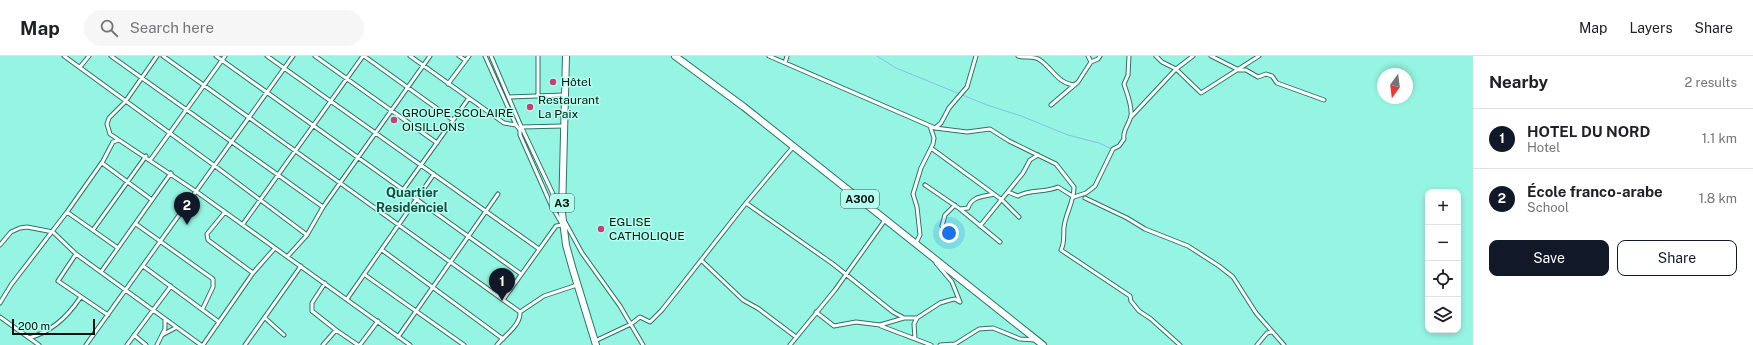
<!DOCTYPE html>
<meta charset="utf-8">
<style>
:root{--surface:#fff;--page:#f6f6f6;--text:#202124;--muted:#757577;--line:#e0e0e0;--accent:#111827}
body{margin:0;font-family:"Public Sans",sans-serif;background:var(--page);color:var(--text)}
.controls{position:absolute;right:12px;bottom:12px;display:grid;overflow:hidden;border-radius:8px;box-shadow:0 2px 6px #0003}
.controls button{width:36px;height:36px;display:grid;place-items:center;padding:0;border:0;border-bottom:1px solid var(--line);background:var(--surface);color:var(--text);font:20px sans-serif}
.compass{position:absolute;left:1377px;top:12px;width:36px;height:36px;border-radius:50%;background:var(--surface);box-shadow:0 2px 6px #0003;rotate:194deg}
.scale{position:absolute;left:12px;bottom:10px;width:83px;box-sizing:border-box;padding-left:4px;border:2px solid #01130f;border-top:0;font-size:11px;line-height:14px;white-space:nowrap;color:#01130f;-webkit-text-stroke:3px #b5ffef;paint-order:stroke}
.you{position:absolute;left:949px;top:177px;width:14px;height:14px;margin:-10px;border:3px solid #fff;border-radius:50%;background:#1a73e8;box-shadow:0 0 0 6px #1a73e833}
.badge{display:grid;place-items:center;width:26px;height:26px;border-radius:50%;background:var(--accent);color:#fff;font-size:13px;font-weight:700}
.pin{position:absolute;translate:-50% -33px;filter:drop-shadow(0 1px 2px #0008)}
.pin::after{content:'';position:absolute;top:21px;width:14px;height:12px;background:inherit;clip-path:polygon(0 0,100% 0,50% 100%)}
.list{margin:0;padding:0;list-style:none}
h2{display:flex;justify-content:space-between;align-items:center;height:52px;margin:0;padding:0 16px;font-size:17px}
h2 small{font-size:13px;font-weight:400;color:var(--muted)}
.list li{display:grid;grid-template-columns:26px 1fr auto;gap:12px;align-items:center;box-sizing:border-box;height:60px;padding:0 16px;border-top:1px solid var(--line)}
.list b{display:block;font-size:15px;white-space:nowrap}
.list p{margin:0;font-size:13px;white-space:nowrap;color:var(--muted)}
.list em{font-size:13px;font-style:normal;color:var(--muted)}
.actions{display:flex;gap:8px;padding:12px 16px}
.actions a{flex:1;padding:9px 0;border:1px solid var(--accent);border-radius:8px;text-align:center;font-size:14px;color:var(--accent)}
.actions .main{background:var(--accent);color:#fff}
.icon{flex:none;width:22px;height:22px;fill:none;stroke:currentColor;stroke-width:2;stroke-linecap:round;stroke-linejoin:round}
.map{position:relative;flex:none;width:1473px;height:289px;overflow:hidden}
header{display:flex;align-items:center;gap:24px;box-sizing:border-box;height:56px;padding:0 20px;background:var(--surface);border-bottom:1px solid var(--line)}
header strong{font-size:19px}
nav{display:flex;gap:22px;margin-inline-start:auto;font-size:14px}
.search{width:280px;height:36px;background:var(--page);display:flex;align-items:center;gap:10px;box-sizing:border-box;padding:0 14px;border-radius:22px;color:var(--muted);font-size:15px}
main{display:flex}
aside{flex:1;background:var(--surface)}
.map>svg:first-child{display:block}
.lines{fill:none;stroke-linecap:round;stroke-linejoin:round}
.stream{stroke:#85bfe7;stroke-width:1}
.street-casing{stroke:#2a7468;stroke-width:5}
.highway-casing{stroke:#2a7468;stroke-width:8}
.street{stroke:#fff;stroke-width:3}
.highway{stroke:#fff;stroke-width:6}
.poi-dot{fill:#c83e76;stroke:#b5ffef;stroke-width:1.5}
.labels{text-anchor:middle;dominant-baseline:central;stroke-width:3;stroke-linejoin:round;paint-order:stroke}
.shield{fill:#b5ffef;stroke:#375a52;stroke-width:1}
.shield-label{font-size:11px;font-weight:bold;fill:#01130f}
.poi-label{font-size:12px;fill:#01130f;stroke:#b5ffef;text-anchor:start}
.neighbourhood-label{font-size:13px;font-weight:bold;fill:#184c43;stroke:#b5ffef}
</style>
<header>
<strong>Map</strong>
<div class="search"><svg class="icon" aria-label="search" viewBox="0 0 24 24"><circle cx="10" cy="10" r="6"/><path d="M15 15l6 6"/></svg>Search here</div>
<nav><a>Map</a><a>Layers</a><a>Share</a></nav>
</header>
<main>
<div class="map">
<svg width="1473" height="289" viewBox="0 0 1473 289">
<rect width="100%" height="100%" fill="#96f5e2"/>
<g class="lines">
<path class="stream" d="M877,0L896,12L987,49L1021,60L1068,79L1099,87L1112,93"/>
<defs>
<path id="street" d="M64,0L215,110L307,179
M111,0L323,151
M157,0L125,46L109,62L107,68L110,78L197,136L410,289
M163,0L520,256
M216,0L521,218
M267,0L539,193
M315,0L437,87
M364,0L453,64
M410,0L504,67L516,69
M459,0L465,4
M485,0L516,69L520,74V79L551,149L562,168
M491,0L520,68L561,155
M769,0L935,72L967,76L990,73L1009,85L1056,108L1074,131C1074,144 1068,153 1065,166C1062,176 1066,184 1061,194L1130,240L1131,245L1139,255L1151,263L1180,289
M1018,0C1025,2 1035,0 1040,4C1053,13 1058,28 1075,29
M1156,0L1162,6L1176,13L1201,37L1259,0
M1211,0L1239,14H1246L1258,21L1266,18L1272,20L1277,27L1324,44
M1091,6L1098,3L1100,0
M785,7L787,0
M80,11L89,0
M448,28L469,0
M538,39V0
M509,41L564,39
M1051,49L1078,26L1091,6L1088,0
M1131,61L1176,13L1193,0
M521,71L563,70
M935,72L941,67L949,52L967,31L976,0
M931,92L1002,144L1019,161
M151,103L225,0
M102,107L152,144
M925,129L960,153L1000,186
M403,134L469,42
M1008,136L1018,140C1030,133 1045,137 1058,131L1074,141
M1074,141L1086,137L1095,130L1113,93L1119,90L1124,83C1122,74 1130,68 1131,59C1132,48 1127,38 1124,28L1128,19L1129,0
M1085,142L1127,162L1145,173L1188,190L1219,210L1233,221L1256,257L1284,289
M746,147L833,208L893,256L904,262
M960,153L968,152C972,140 983,141 994,138
M67,156L118,192
M225,156L207,178L208,184L253,217
M565,166L582,197L620,250L643,289
M136,168L213,223V231L203,252
M243,168L363,0
M942,170L945,159L955,149
M980,170L1023,117L1030,104L1038,99
M93,174L146,100
M916,187L920,179L917,151L913,138L921,112L933,88L934,82L930,70
M0,189L11,176L20,172L27,171L53,176L76,198L201,289
M382,194L503,283
M76,198L58,225L108,259
M288,200L307,179L323,151L430,0
M702,205L743,244L759,253L796,281
M936,207L952,226L960,246
M143,210L219,266
M101,216L171,117
M365,219L464,289
M347,243L434,118
M503,244L556,170L563,169
M0,247L11,229L67,156L103,105L113,86L119,84
M520,256L544,240L577,229
M816,256L834,270L856,266L880,269L904,262H917L940,247L950,244L955,243L960,246
M0,261L39,289
M265,262L284,279
M881,270L931,289
M336,274L358,289
M134,279L146,289
M162,279L175,272
M398,281L498,138
M29,282C51,276 68,260 80,242
M915,282L914,268L917,262
M595,285L631,268L640,261L650,266L662,254L746,147L793,91
M86,289L293,0
M127,289L171,230
M157,289L165,273V264
M203,289L253,217L275,192
M245,289L301,210
M323,289L336,274L312,255V247L325,227
M360,289L378,265
M497,289C505,279 521,269 520,256
M790,289L835,234L885,164
M940,289L955,288L979,273L993,272L1020,283L1035,284
M1257,289L1267,277L1272,276"/>
<path id="highway" d="M566,0L562,157L566,189L573,214L596,289
M675,0L744,51L1043,289"/>
</defs>
<use href="#street" class="street-casing"/>
<use href="#highway" class="highway-casing"/>
<use href="#street" class="street"/>
<use href="#highway" class="highway"/>
</g>
<g class="poi-dot">
<circle cx="553" cy="26" r="4"/>
<circle cx="530" cy="51" r="4"/>
<circle cx="394" cy="64" r="4"/>
<circle cx="601" cy="173" r="4"/>
</g>
<g class="labels">
<g class="shield">
<rect x="841" y="134" width="38" height="18" rx="3"/>
<rect x="550" y="138" width="24" height="18" rx="3"/>
</g>
<g class="shield-label">
<text x="860" y="143">A300</text>
<text x="562" y="147">A3</text>
</g>
<g class="poi-label">
<text x="561" y="26">Hôtel</text>
<text x="538" y="44">Restaurant<tspan x="538" dy="14">La Paix</tspan></text>
<text x="402" y="57">GROUPE SCOLAIRE<tspan x="402" dy="14">OISILLONS</tspan></text>
<text x="609" y="166">EGLISE<tspan x="609" dy="14">CATHOLIQUE</tspan></text>
</g>
<g class="neighbourhood-label">
<text x="412" y="136">Quartier<tspan x="412" dy="15">Residenciel</tspan></text>
</g>
</g>
</svg>
<div class="controls">
<button>+</button>
<button>−</button>
<button><svg class="icon" aria-label="locate" viewBox="0 0 24 24"><circle cx="12" cy="12" r="6"/><path d="M12 2v4M12 18v4M2 12h4M18 12h4"/></svg></button>
<button><svg class="icon" aria-label="layers" viewBox="0 0 24 24"><path d="M12 4l9 5-9 5-9-5zM3 14l9 5 9-5"/></svg></button>
</div>
<svg class="compass" viewBox="-18 -18 36 36"><path d="M0-13l5 13h-10z" fill="#e53935"/><path d="M0 13l5-13h-10z" fill="#757577"/></svg>
<div class="scale">200 m</div>
<div class="you"></div>
<div class="pin badge" style="left:502px;top:245px">1</div>
<div class="pin badge" style="left:187px;top:169px">2</div>
</div>
<aside>
<h2>Nearby<small>2 results</small></h2>
<ul class="list">
<li><span class="badge">1</span><div><b>HOTEL DU NORD</b><p>Hotel</p></div><em>1.1 km</em></li>
<li><span class="badge">2</span><div><b>École franco-arabe</b><p>School</p></div><em>1.8 km</em></li>
</ul>
<div class="actions"><a class="main">Save</a><a>Share</a></div>
</aside>
</main>
